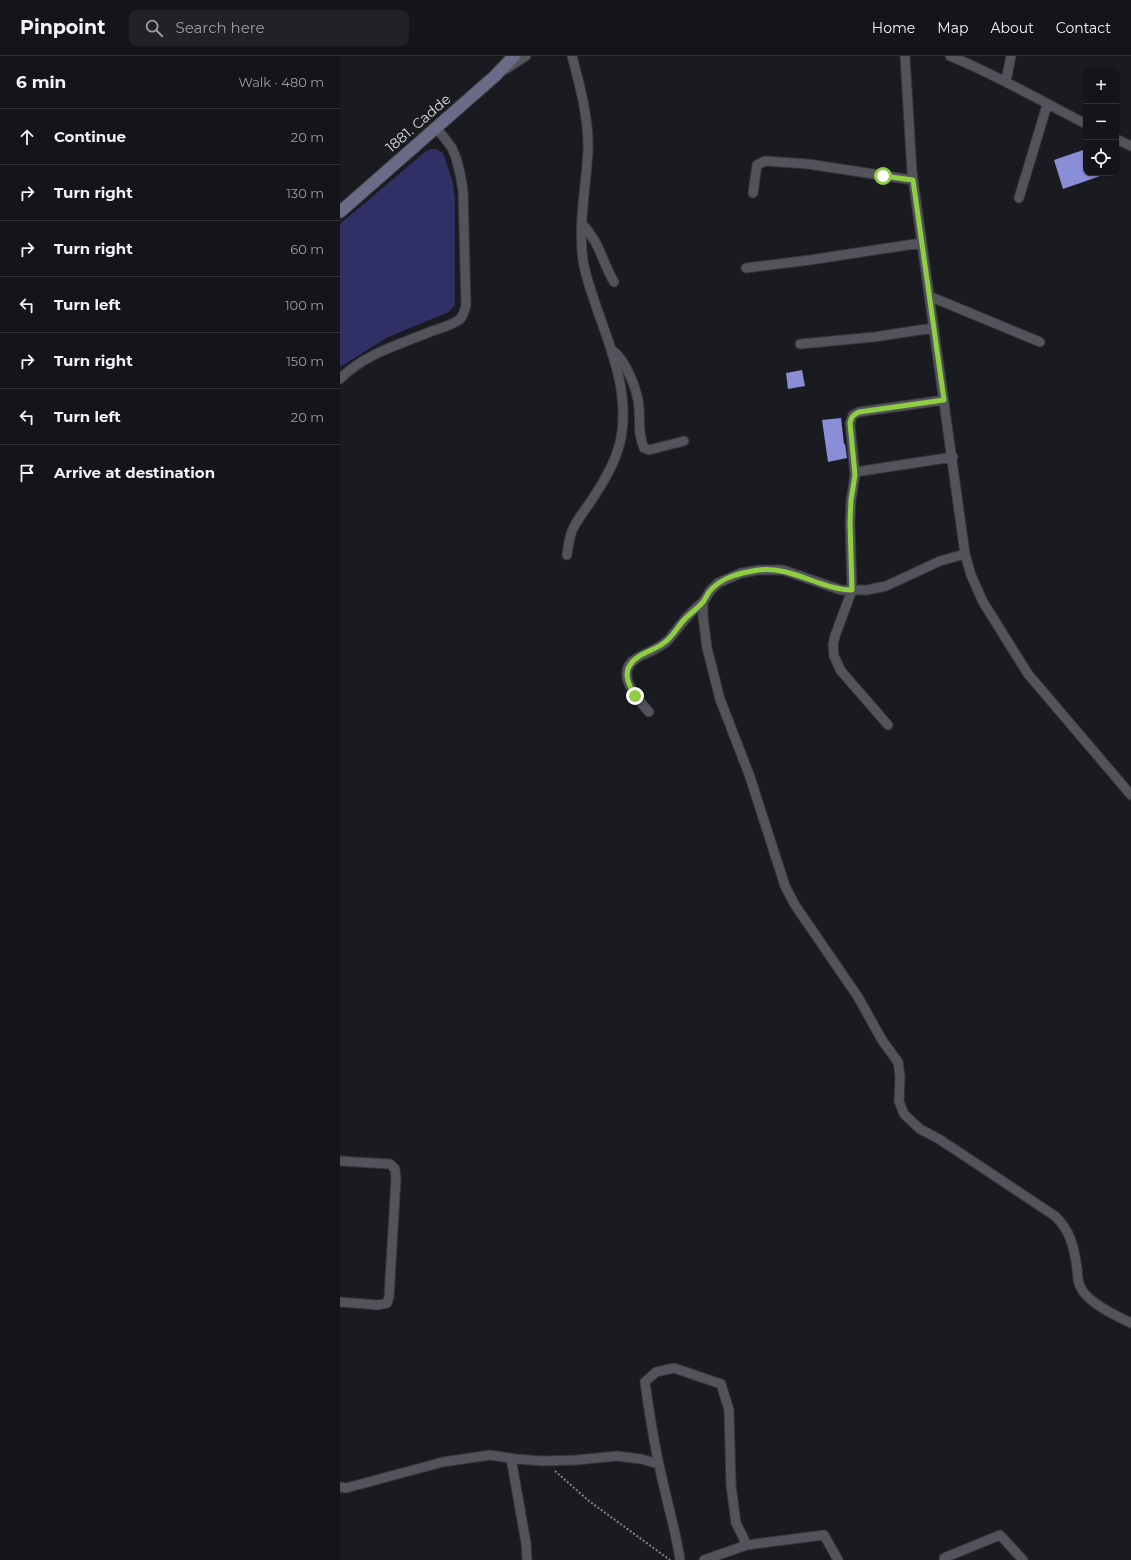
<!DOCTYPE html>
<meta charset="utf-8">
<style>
:root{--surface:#141419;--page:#212126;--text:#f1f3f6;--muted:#9d9ea2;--line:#333338}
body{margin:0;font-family:Montserrat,sans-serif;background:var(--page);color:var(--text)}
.controls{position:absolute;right:12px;top:12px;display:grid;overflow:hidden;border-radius:8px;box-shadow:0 1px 3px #0004}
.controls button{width:36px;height:36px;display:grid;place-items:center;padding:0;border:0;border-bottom:1px solid var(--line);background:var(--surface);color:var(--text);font:20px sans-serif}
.stop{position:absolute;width:12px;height:12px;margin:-9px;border:3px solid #8fcd42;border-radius:50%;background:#fff}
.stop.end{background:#8fcd42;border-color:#fff;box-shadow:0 1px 4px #0008}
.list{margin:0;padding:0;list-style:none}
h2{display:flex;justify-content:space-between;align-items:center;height:52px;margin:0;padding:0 16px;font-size:17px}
h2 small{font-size:13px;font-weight:400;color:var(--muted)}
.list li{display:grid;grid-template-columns:26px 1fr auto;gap:12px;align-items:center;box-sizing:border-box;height:56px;padding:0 16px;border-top:1px solid var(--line)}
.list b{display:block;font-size:15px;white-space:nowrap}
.list em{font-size:13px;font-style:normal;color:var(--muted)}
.icon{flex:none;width:22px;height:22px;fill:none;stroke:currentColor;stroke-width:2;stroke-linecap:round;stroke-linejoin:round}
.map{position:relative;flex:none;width:791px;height:1504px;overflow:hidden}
header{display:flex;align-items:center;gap:24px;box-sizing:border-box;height:56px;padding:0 20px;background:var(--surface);border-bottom:1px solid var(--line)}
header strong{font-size:19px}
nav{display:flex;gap:22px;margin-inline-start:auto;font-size:14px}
.search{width:280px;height:36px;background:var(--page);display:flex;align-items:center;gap:10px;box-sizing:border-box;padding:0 14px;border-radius:8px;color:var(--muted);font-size:15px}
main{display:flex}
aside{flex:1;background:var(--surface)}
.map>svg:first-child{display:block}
.green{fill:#303067}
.building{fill:#8a8ed7}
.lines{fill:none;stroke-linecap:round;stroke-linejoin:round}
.street-casing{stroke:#36363a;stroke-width:11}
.secondary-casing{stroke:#36363a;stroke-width:14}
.path{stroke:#828388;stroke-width:2;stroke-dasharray:2 2;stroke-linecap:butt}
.street{stroke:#53545b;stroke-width:9}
.secondary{stroke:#696b87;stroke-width:12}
.route{stroke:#8fcd42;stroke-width:5}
.labels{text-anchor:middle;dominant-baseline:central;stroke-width:4;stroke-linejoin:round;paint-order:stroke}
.street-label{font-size:14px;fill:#dedfe3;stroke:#1a1b21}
</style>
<header>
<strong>Pinpoint</strong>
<div class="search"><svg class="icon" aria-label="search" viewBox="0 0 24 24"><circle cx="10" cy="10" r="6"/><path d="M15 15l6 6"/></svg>Search here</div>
<nav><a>Home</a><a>Map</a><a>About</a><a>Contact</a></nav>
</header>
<main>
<aside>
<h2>6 min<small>Walk · 480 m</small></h2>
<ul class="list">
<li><svg class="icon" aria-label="ahead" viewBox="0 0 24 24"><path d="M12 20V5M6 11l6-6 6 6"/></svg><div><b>Continue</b></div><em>20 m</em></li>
<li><svg class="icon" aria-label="right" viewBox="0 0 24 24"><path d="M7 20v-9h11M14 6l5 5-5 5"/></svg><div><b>Turn right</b></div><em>130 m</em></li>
<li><svg class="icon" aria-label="right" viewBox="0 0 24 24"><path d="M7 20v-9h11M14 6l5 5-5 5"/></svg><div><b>Turn right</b></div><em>60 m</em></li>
<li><svg class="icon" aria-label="left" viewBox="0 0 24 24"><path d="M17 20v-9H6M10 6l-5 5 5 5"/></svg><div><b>Turn left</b></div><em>100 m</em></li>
<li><svg class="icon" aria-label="right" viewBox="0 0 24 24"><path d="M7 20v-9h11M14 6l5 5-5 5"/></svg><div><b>Turn right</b></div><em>150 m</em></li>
<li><svg class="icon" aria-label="left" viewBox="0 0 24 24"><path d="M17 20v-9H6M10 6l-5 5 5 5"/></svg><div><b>Turn left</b></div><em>20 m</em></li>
<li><svg class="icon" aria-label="arrive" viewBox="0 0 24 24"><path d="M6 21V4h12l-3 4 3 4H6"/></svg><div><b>Arrive at destination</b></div></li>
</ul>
</aside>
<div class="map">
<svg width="791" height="1504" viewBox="0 0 791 1504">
<rect width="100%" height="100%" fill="#1a1b21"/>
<path class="green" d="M91,93H96L103,97L113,127L115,144V249L109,256L48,281L0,311V168L85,96Z"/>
<path class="building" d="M746,93V117H766V118L723,133L714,104Z
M462,314L465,330L448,333L446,317Z
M501,362L504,388H505L507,402L488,406L482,364Z"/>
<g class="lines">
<defs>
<path id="street" d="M565,0L572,116L625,498L631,519L643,546L688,618L791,739
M610,0C657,19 701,45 746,68
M166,13L186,0
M666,25L671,0
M776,83L791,90
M413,137L417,109L425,105L468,108L573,124
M679,142L707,49
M242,168C260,186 262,206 274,226
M406,212L470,204L581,187
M589,240L700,286
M460,288L534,281L593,272
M272,294C286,304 298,335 299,352C300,366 298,379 304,392L309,394L344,385
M0,323C24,298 61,288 92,275C101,272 113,269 120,263C124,259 125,253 126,249L123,135L120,117L116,102L112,92L96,71
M515,416L613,401
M625,498L600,505L546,530L527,534H501L443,514H419L401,517L378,527L370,535L363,546V561L367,592L380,643L410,721L445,830L455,849L518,941L542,984L558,1006L560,1020L559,1045L564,1058L580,1073L599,1083L715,1160C730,1174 734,1191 737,1212C738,1218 737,1224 740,1230C746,1246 776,1260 791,1267
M227,499C228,491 229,483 232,475C237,463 246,453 253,442C265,424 277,403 281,382C292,321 257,267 244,210C237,174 246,132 248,95C249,63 240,30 232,0
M309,656C297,643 273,616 297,602C307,596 319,593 327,585C335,577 341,567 349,559C353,554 358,550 363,546
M548,669L501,615L494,600L493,589L495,580L512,534L510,467L511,445L515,419L510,367L513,359L519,356L604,344
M0,1105L50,1108L55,1113L56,1123L49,1241L47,1247L38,1249L0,1246
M171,1402L186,1487L187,1504
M0,1431L6,1432L103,1406L150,1399L176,1403L203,1405L236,1404L277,1400L301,1403L319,1408
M340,1504C337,1481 330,1458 325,1435C316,1399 310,1363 305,1326L316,1316L334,1312L381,1328L389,1354L391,1429L396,1467L407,1489
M364,1504L407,1489L484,1479L498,1504
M605,1504L604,1502L660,1479L683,1504"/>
<path id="secondary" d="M0,156L155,20L174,0"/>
</defs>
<use href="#street" class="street-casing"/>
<use href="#secondary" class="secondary-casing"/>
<path class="path" d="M215,1415L249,1445L330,1504"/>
<use href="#street" class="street"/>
<use href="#secondary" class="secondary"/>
</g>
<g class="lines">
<path class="route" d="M295,640C290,631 283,619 290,609C297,597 315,595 325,586C332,581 337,572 343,565C349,558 357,553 363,546C365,543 367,539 369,536C381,521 400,517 418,514C452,510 479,533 512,534L510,466L511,444L515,419L510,367C511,361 513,359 519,356L604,344L573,124L543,120"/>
</g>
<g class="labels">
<g class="street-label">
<text transform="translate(78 67) rotate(-41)">1881. Cadde</text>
</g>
</g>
</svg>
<div class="controls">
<button>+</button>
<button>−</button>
<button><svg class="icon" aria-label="locate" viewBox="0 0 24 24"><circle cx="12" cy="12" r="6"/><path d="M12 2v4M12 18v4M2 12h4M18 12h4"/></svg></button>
</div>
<div class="stop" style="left:543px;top:120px"></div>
<div class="stop end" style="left:295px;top:640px"></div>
</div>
</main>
